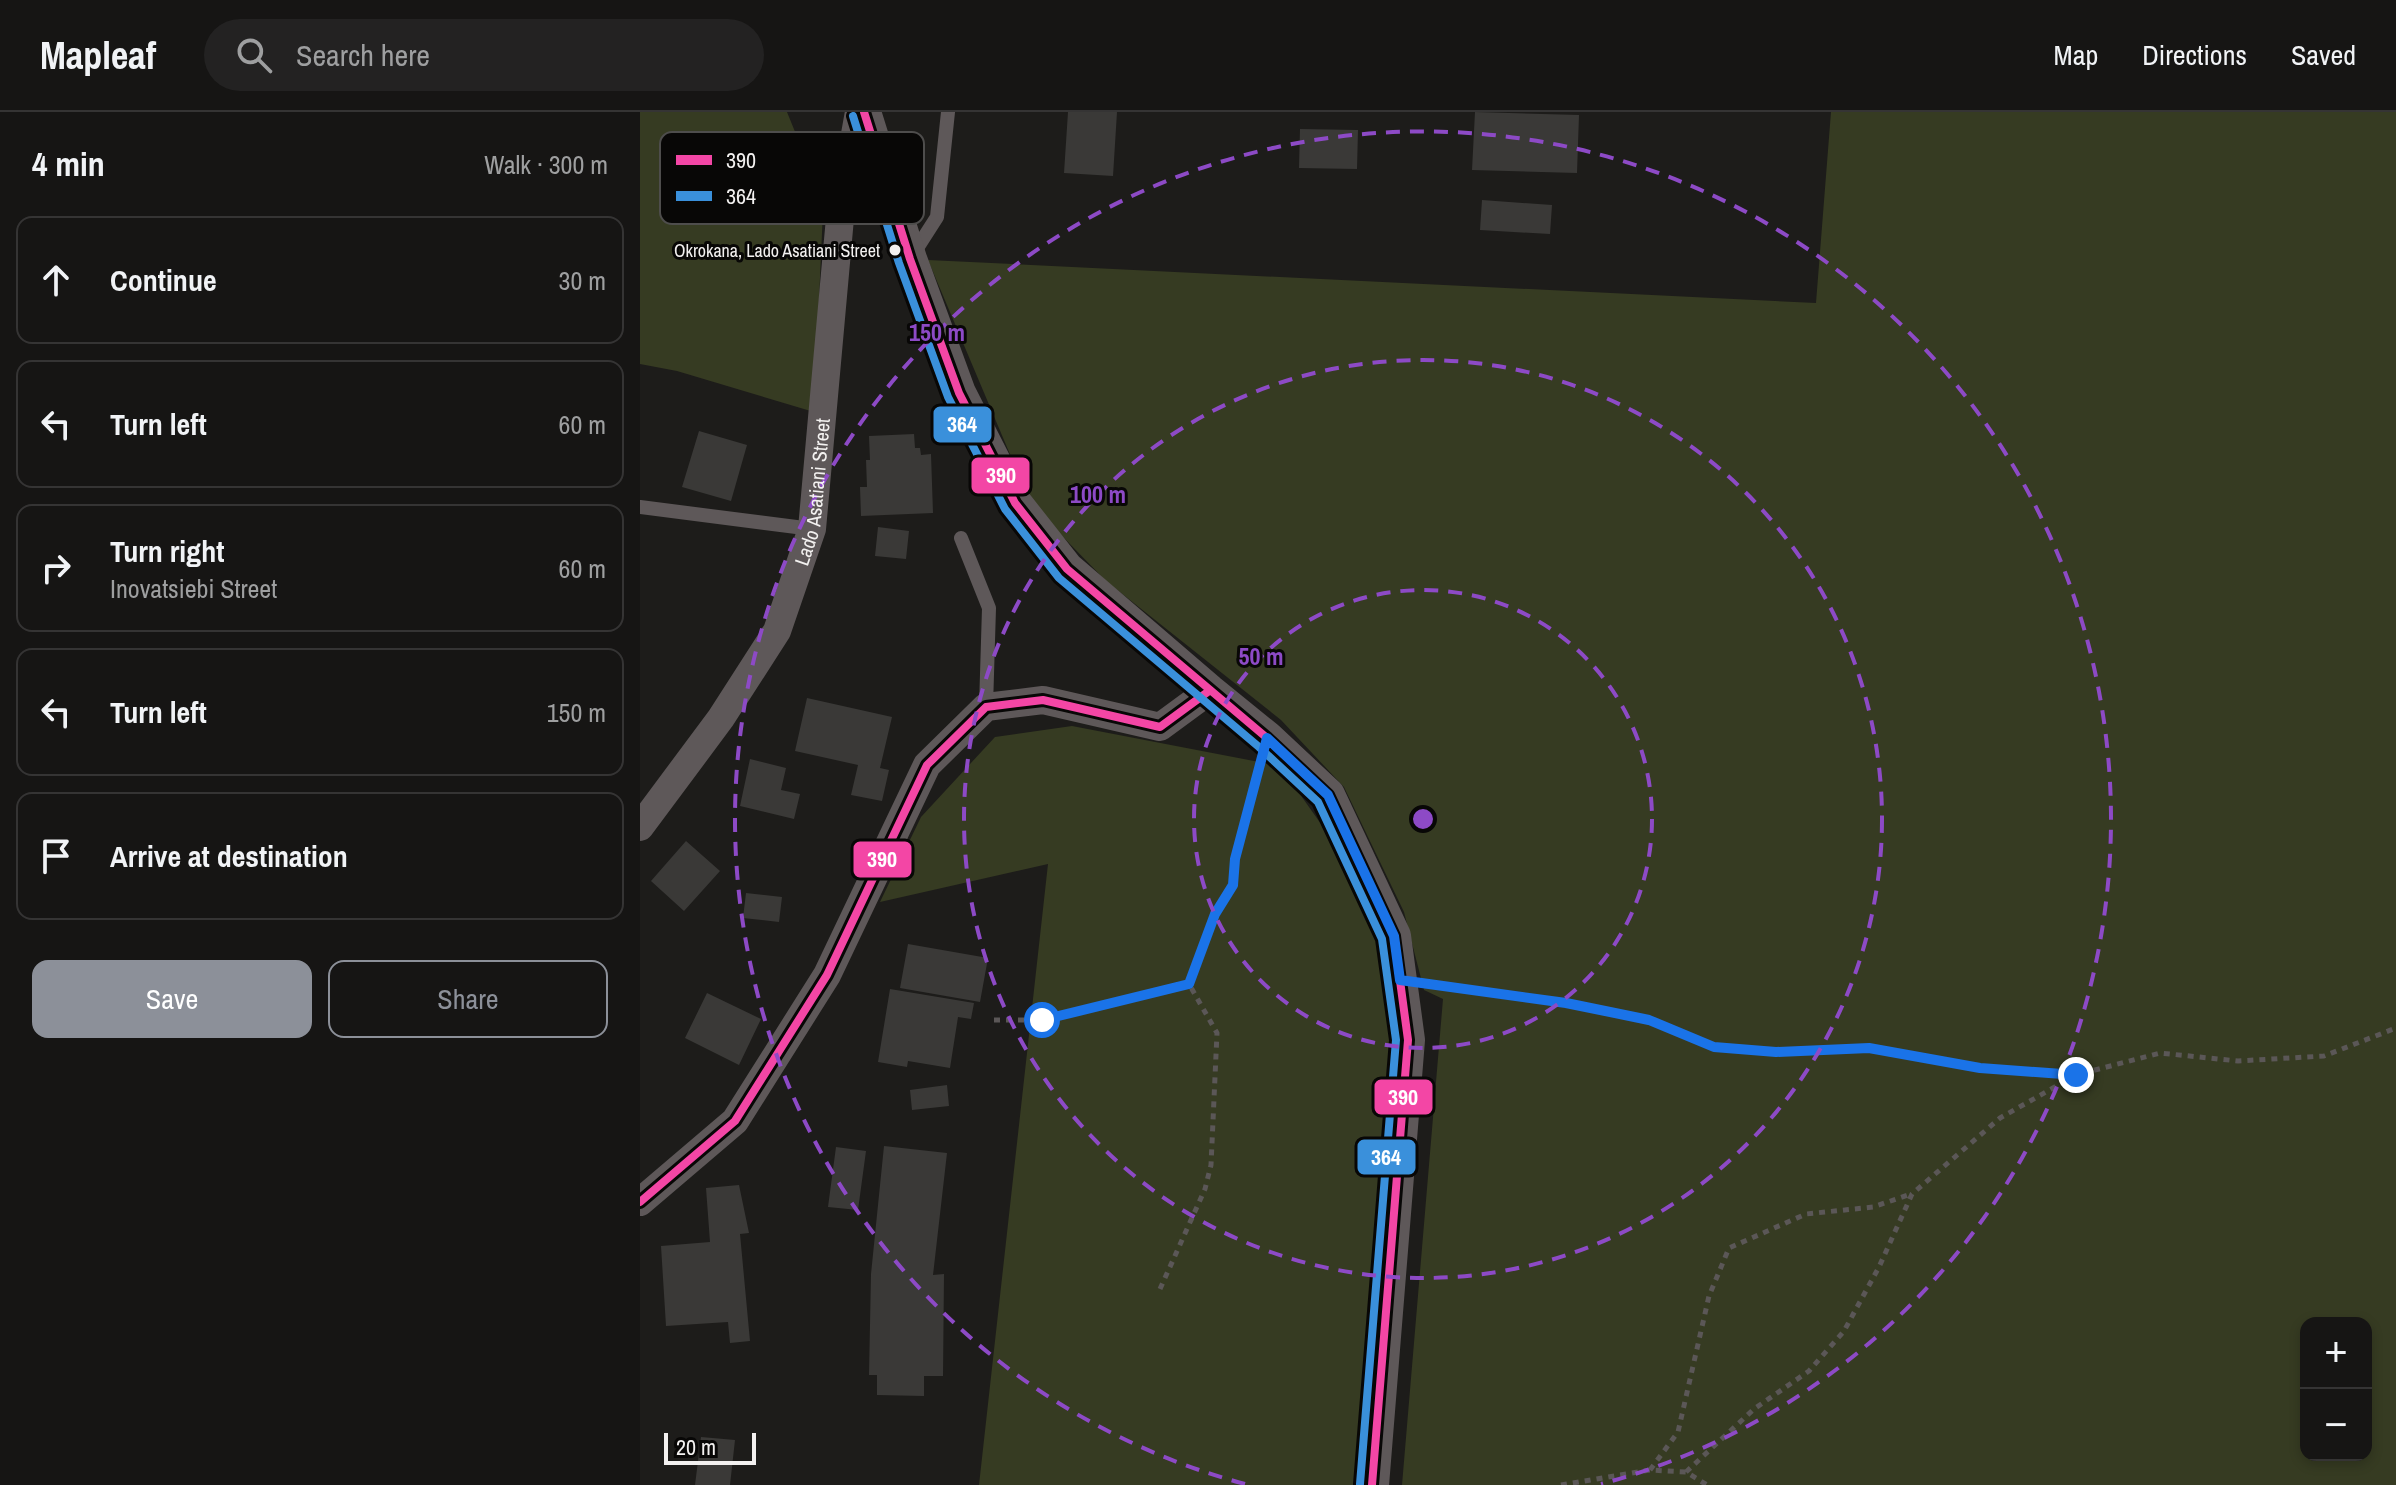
<!DOCTYPE html>
<meta charset="utf-8">
<style>
:root{--surface:#161514;--page:#232222;--text:#f1f3f6;--muted:#9e9fa0;--line:#353434;--accent:#8c9099}
body{margin:0;font-family:"Archivo Narrow",sans-serif;background:var(--page);color:var(--text)}
.controls{position:absolute;right:24px;bottom:24px;display:grid;overflow:hidden;border-radius:16px;box-shadow:0 4px 12px #0003}
.controls button{width:72px;height:72px;display:grid;place-items:center;padding:0;border:0;border-bottom:2px solid var(--line);background:var(--surface);color:var(--text);font:40px sans-serif}
.scale{position:absolute;left:24px;bottom:20px;width:92px;box-sizing:border-box;padding-left:8px;border:4px solid #f3f1f0;border-top:0;font-size:22px;line-height:28px;white-space:nowrap;color:#f3f1f0;-webkit-text-stroke:6px #080706;paint-order:stroke}
.stop{position:absolute;width:24px;height:24px;margin:-18px;border:6px solid #1a73e8;border-radius:50%;background:#fff}
.stop.end{background:#1a73e8;border-color:#fff;box-shadow:0 2px 8px #0008}
.list{margin:0;padding:0;list-style:none}
h2{display:flex;justify-content:space-between;align-items:center;height:104px;margin:0;padding:0 32px;font-size:34px}
h2 small{font-size:26px;font-weight:400;color:var(--muted)}
.list li{display:grid;grid-template-columns:52px 1fr auto;gap:24px;align-items:center;box-sizing:border-box;height:128px;margin:0 16px 16px;padding:0 16px;border:2px solid var(--line);border-radius:16px}
.list b{display:block;font-size:30px;white-space:nowrap}
.list p{margin:0;font-size:26px;white-space:nowrap;color:var(--muted)}
.list em{font-size:26px;font-style:normal;color:var(--muted)}
.actions{display:flex;gap:16px;padding:24px 32px}
.actions a{flex:1;padding:18px 0;border:2px solid var(--accent);border-radius:16px;text-align:center;font-size:28px;color:var(--accent)}
.actions .main{background:var(--accent);color:#fff}
.icon{flex:none;width:44px;height:44px;fill:none;stroke:currentColor;stroke-width:2;stroke-linecap:round;stroke-linejoin:round}
.map{position:relative;flex:none;width:1756px;height:1373px;overflow:hidden}
header{display:flex;align-items:center;gap:48px;box-sizing:border-box;height:112px;padding:0 40px;background:var(--surface);border-bottom:2px solid var(--line)}
header strong{font-size:38px}
nav{display:flex;gap:44px;margin-inline-start:auto;font-size:28px}
.search{width:560px;height:72px;background:var(--page);display:flex;align-items:center;gap:20px;box-sizing:border-box;padding:0 28px;border-radius:44px;color:var(--muted);font-size:30px}
main{display:flex}
aside{flex:1;background:var(--surface)}
.map>svg:first-child{display:block}
.green{fill:#363b22;fill-rule:evenodd}
.building{fill:#3a3937}
.lines{fill:none;stroke-linecap:round;stroke-linejoin:round}
.path{stroke:#5b5757;stroke-width:5;stroke-dasharray:6 6;stroke-linecap:butt}
.service{stroke:#5e5859;stroke-width:14}
.minor{stroke:#5e5859;stroke-width:28}
.tertiary{stroke:#5e5859;stroke-width:34}
.bus-1-casing{stroke:#080706;stroke-width:14}
.bus-2-casing{stroke:#080706;stroke-width:14}
.bus-1{stroke:#f346a5;stroke-width:8}
.bus-2{stroke:#3a90db;stroke-width:8}
.route{stroke:#1a73e8;stroke-width:10}
.ring{fill:none;stroke:#8d4ac6;stroke-width:4;stroke-dasharray:14 10}
.bus-dot{fill:#f3f1f0;stroke:#080706;stroke-width:3}
.labels{text-anchor:middle;dominant-baseline:central;stroke-width:6;stroke-linejoin:round;paint-order:stroke}
.bus-label{font-size:18px;fill:#f3f1f0;stroke:#080706;text-anchor:end}
.street-label{font-size:20px;fill:#f3f1f0;stroke:#080706}
.key{fill:#080706;stroke:#4e4d4c;stroke-width:2}
.key-label{font-size:22px;fill:#f3f1f0}
.centre{fill:#8d4ac6;stroke:#080706;stroke-width:4}
.ring-label{font-size:24px;text-anchor:middle;font-weight:bold;fill:#8d4ac6;stroke:#080706;stroke-width:6;stroke-linejoin:round;paint-order:stroke}
.line-badge{stroke:#080706;stroke-width:3}
.badge-label{font-size:22px;text-anchor:middle;font-weight:bold;fill:#fff}
</style>
<header>
<strong>Mapleaf</strong>
<div class="search"><svg class="icon" aria-label="search" viewBox="0 0 24 24"><circle cx="10" cy="10" r="6"/><path d="M15 15l6 6"/></svg>Search here</div>
<nav><a>Map</a><a>Directions</a><a>Saved</a></nav>
</header>
<main>
<aside>
<h2>4 min<small>Walk · 300 m</small></h2>
<ul class="list">
<li><svg class="icon" aria-label="ahead" viewBox="0 0 24 24"><path d="M12 20V5M6 11l6-6 6 6"/></svg><div><b>Continue</b></div><em>30 m</em></li>
<li><svg class="icon" aria-label="left" viewBox="0 0 24 24"><path d="M17 20v-9H6M10 6l-5 5 5 5"/></svg><div><b>Turn left</b></div><em>60 m</em></li>
<li><svg class="icon" aria-label="right" viewBox="0 0 24 24"><path d="M7 20v-9h11M14 6l5 5-5 5"/></svg><div><b>Turn right</b><p>Inovatsiebi Street</p></div><em>60 m</em></li>
<li><svg class="icon" aria-label="left" viewBox="0 0 24 24"><path d="M17 20v-9H6M10 6l-5 5 5 5"/></svg><div><b>Turn left</b></div><em>150 m</em></li>
<li><svg class="icon" aria-label="arrive" viewBox="0 0 24 24"><path d="M6 21V4h12l-3 4 3 4H6"/></svg><div><b>Arrive at destination</b></div></li>
</ul>
<div class="actions"><a class="main">Save</a><a>Share</a></div>
</aside>
<div class="map">
<svg width="1756" height="1373" viewBox="0 0 1756 1373">
<rect width="100%" height="100%" fill="#1d1c1a"/>
<path class="green" d="M0,0H147L162,37L184,76L174,300L37,259L0,252Z
M1191,0H1756V1373H762L803,887L784,878L764,800L704,675L641,608L466,469L391,392L288,148L1176,191ZM1666,1211H1726V1343H1666Z
M432,614L640,654L681,712L739,835L755,935L715,1373H339L408,752L240,790L281,705L355,625Z"/>
<path class="building" d="M428,0H477L473,64L424,61Z
M835,0L939,3L937,61L832,58Z
M660,17L718,18L717,57L659,56Z
M842,88L912,93L910,122L840,118Z
M59,319L107,333L91,389L42,375Z
M274,322L275,336H280L281,343L291,342L293,401L221,404L220,375H227L226,348H230L229,324Z
M238,415L269,419L266,447L235,444Z
M167,586L252,605L240,656L249,658L242,689L211,683L218,653L155,639Z
M110,647L146,656L141,678L160,682L154,707L100,694Z
M46,729L80,759L44,799L11,769Z
M106,781L142,785L139,810L103,806Z
M268,832L348,846L340,890L260,876Z
M250,877L334,891L331,907L318,905L310,956L268,949L267,955L238,950Z
M67,881L121,907L99,953L45,926Z
M307,973L309,994L272,998L270,978Z
M244,1034L307,1041L293,1163L304,1162L303,1264H284V1284L237,1283V1263H229L231,1162Z
M196,1035L226,1039L218,1098L188,1095Z
M99,1073L109,1121L100,1122L110,1229L90,1231L88,1210L26,1214L21,1134L70,1130L66,1076Z
M61,1325L95,1328L90,1373H55Z"/>
<g class="lines">
<path class="path" d="M792,872L926,891L1009,908L1074,935L1136,940L1229,936L1340,956L1436,963
M354,908H402L549,872L575,802L593,773L595,747L618,658
M520,1177L565,1077L571,1053L577,921L549,872
M1010,1358L1038,1320L1069,1184L1089,1136L1166,1102L1233,1095L1271,1082
M1046,1360L1114,1297L1169,1259L1204,1219L1239,1155L1272,1082L1360,1006L1436,963L1520,941L1598,949L1684,944L1756,916
M921,1373L1010,1358L1046,1360L1067,1373"/>
<path class="service" d="M272,144L297,105L308,0
M0,395L172,417
M321,426L349,496L346,595"/>
<g class="minor">
<path id="s1" d="M0,715L81,606L137,519L172,417L200,106L219,0"/>
<path d="M0,1090L95,1009L187,863L287,653L346,595L403,588L520,615L569,579"/>
</g>
<path class="tertiary" d="M224,0L270,147L319,281L375,391L427,457L569,579L627,626L688,683L754,824L768,928L732,1373"/>
<defs>
<path id="bus-1" d="M224,0L270,147L319,281L375,391L427,457L627,626L688,683L754,824L768,928L732,1373
M0,1090L95,1009L187,863L287,653L346,595L403,588L520,615L569,579"/>
<path id="bus-2" d="M213,4L259,151L308,285L365,397L419,466L619,635L678,690L742,827L756,928L720,1372"/>
</defs>
<use href="#bus-1" class="bus-1-casing"/>
<use href="#bus-2" class="bus-2-casing"/>
<use href="#bus-1" class="bus-1"/>
<use href="#bus-2" class="bus-2"/>
</g>
<g class="lines">
<path class="route" d="M402,908L549,872L575,802L593,773L595,747L627,626L688,683L754,824L760,868L926,891L1009,908L1074,935L1136,940L1229,936L1340,956L1436,963"/>
</g>
<g class="ring">
<circle cx="783" cy="707" r="229"/>
<circle cx="783" cy="707" r="459"/>
<path d="M605 1372A688 688 0 1 1 961 1372"/>
</g>
<circle class="bus-dot" cx="255" cy="138" r="7"/>
<g class="labels">
<g class="bus-label">
<text x="240" y="138">Okrokana, Lado Asatiani Street</text>
</g>
<g class="street-label">
<text stroke="none"><textPath href="#s1" startOffset="384">Lado Asatiani Street</textPath></text>
</g>
</g>
<rect x="20" y="20" width="264" height="92" rx="12" class="key"/>
<rect x="36" y="43" width="36" height="10" fill="#f346a5"/>
<rect x="36" y="79" width="36" height="10" fill="#3a90db"/>
<g class="key-label">
<text x="86" y="56">390</text>
<text x="86" y="92">364</text>
</g>
<circle cx="783" cy="707" r="12" class="centre"/>
<g class="ring-label">
<text x="297" y="229">150 m</text>
<text x="458" y="391">100 m</text>
<text x="621" y="553">50 m</text>
</g>
<g class="line-badge">
<rect x="292" y="293" width="61" height="39" rx="8" fill="#3a90db"/>
<rect x="330" y="344" width="61" height="39" rx="8" fill="#f346a5"/>
<rect x="212" y="728" width="61" height="39" rx="8" fill="#f346a5"/>
<rect x="733" y="966" width="61" height="38" rx="8" fill="#f346a5"/>
<rect x="716" y="1026" width="61" height="38" rx="8" fill="#3a90db"/>
</g>
<g class="badge-label">
<text x="322" y="320">364</text>
<text x="361" y="371">390</text>
<text x="242" y="755">390</text>
<text x="763" y="993">390</text>
<text x="746" y="1053">364</text>
</g>
</svg>
<div class="controls">
<button>+</button>
<button>−</button>
</div>
<div class="scale">20 m</div>
<div class="stop" style="left:402px;top:908px"></div>
<div class="stop end" style="left:1436px;top:963px"></div>
</div>
</main>
